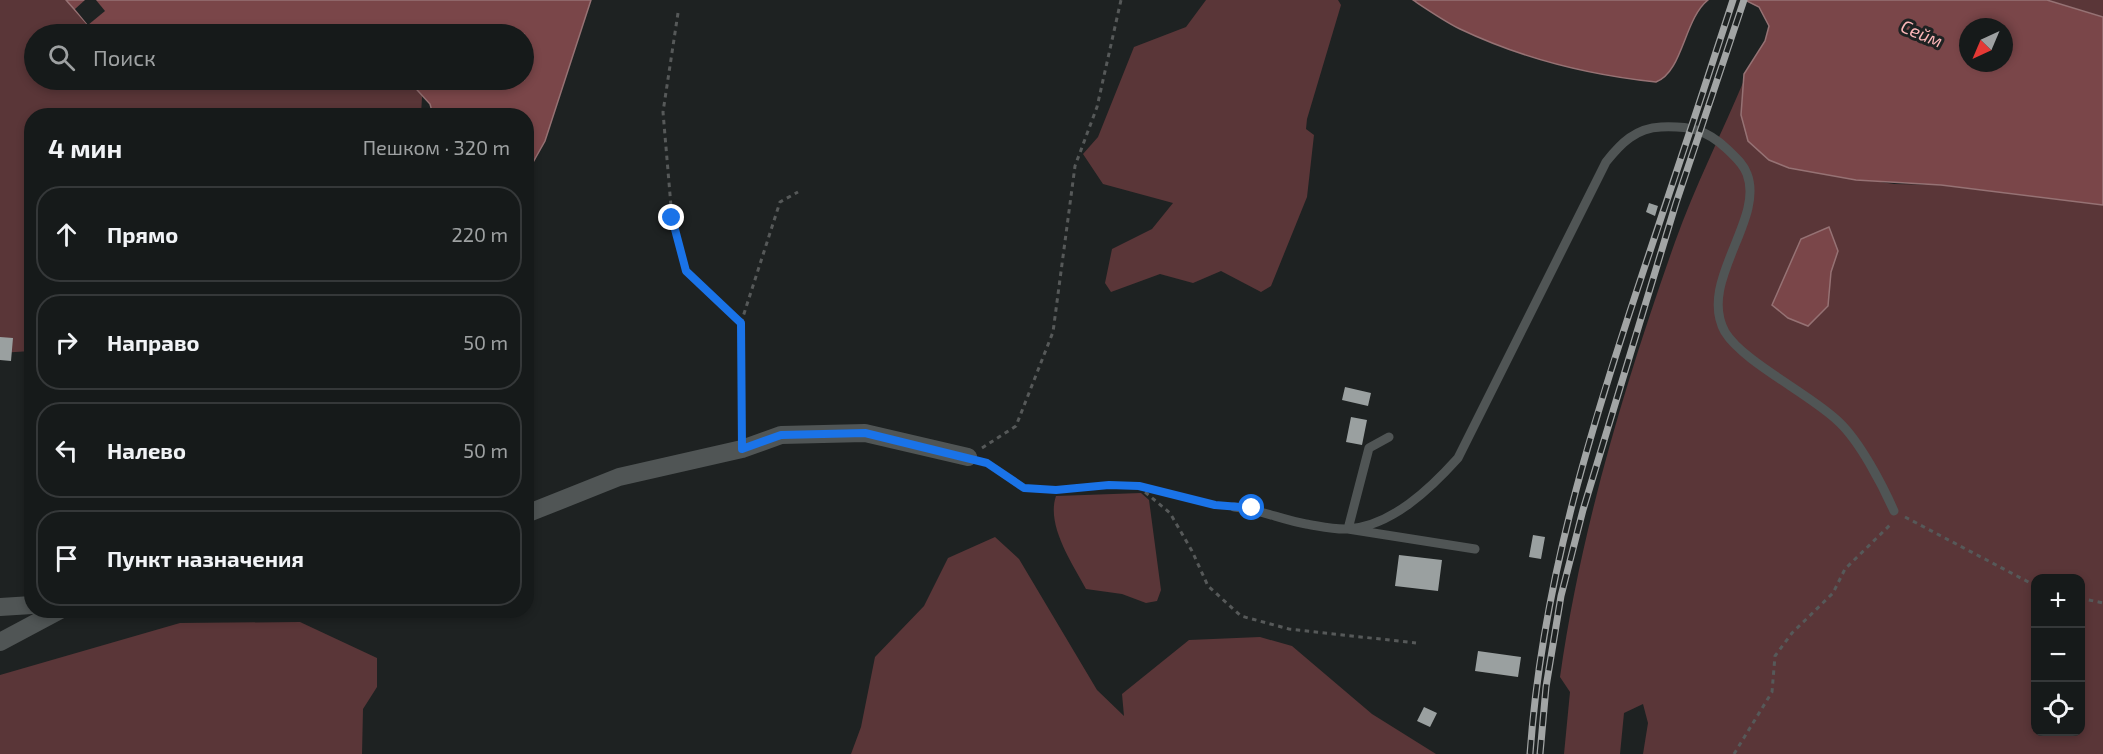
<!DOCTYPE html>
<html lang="ru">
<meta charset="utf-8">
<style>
:root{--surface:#161a1a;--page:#1f2323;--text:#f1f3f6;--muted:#9ea1a2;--line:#353839}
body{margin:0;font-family:"Exo 2",sans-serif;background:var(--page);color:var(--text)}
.controls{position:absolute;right:18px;bottom:18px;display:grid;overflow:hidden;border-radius:12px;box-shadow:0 3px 9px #0003}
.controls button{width:54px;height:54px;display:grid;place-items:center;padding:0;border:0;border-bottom:2px solid var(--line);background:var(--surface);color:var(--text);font:30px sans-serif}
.compass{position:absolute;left:1959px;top:18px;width:54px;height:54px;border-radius:50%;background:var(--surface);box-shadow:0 3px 9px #0003;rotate:224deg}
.stop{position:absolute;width:18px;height:18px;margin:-14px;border:4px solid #1a73e8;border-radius:50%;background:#fff}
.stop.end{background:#1a73e8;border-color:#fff;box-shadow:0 2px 6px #0008}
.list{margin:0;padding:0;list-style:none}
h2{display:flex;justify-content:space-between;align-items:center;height:78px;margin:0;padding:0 24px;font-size:26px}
h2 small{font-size:20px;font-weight:400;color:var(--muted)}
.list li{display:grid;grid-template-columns:39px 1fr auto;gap:18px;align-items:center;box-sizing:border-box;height:96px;margin:0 12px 12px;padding:0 12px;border:2px solid var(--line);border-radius:24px}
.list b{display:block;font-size:22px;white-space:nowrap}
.list em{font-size:20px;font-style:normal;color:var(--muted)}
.icon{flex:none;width:33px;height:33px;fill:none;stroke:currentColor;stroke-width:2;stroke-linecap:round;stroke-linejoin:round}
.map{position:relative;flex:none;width:2103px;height:754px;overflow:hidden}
.search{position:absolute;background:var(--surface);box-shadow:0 3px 9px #0003;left:24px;top:24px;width:510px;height:66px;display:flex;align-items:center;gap:15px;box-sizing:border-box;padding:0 21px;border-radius:33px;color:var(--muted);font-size:22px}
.panel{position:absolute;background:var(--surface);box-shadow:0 3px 9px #0003;left:24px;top:108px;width:510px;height:510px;border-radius:24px}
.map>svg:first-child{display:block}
.green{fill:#5a3638;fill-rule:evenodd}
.water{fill:#7a4649;stroke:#967274;stroke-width:1.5;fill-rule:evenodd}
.pier{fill:#1e2222}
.building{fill:#9aa0a0}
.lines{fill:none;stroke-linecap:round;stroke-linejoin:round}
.path{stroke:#565959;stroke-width:3;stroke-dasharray:4.5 4.5;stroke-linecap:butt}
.lane{stroke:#505555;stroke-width:9}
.street{stroke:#505555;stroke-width:18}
.rail-casing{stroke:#a2a5a5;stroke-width:7}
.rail{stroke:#1e2222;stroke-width:4.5;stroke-dasharray:14;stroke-linecap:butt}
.route{stroke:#1a73e8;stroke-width:8}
.labels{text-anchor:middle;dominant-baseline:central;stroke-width:6;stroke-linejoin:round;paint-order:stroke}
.water-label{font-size:18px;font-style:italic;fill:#fcb6b8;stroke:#1e2222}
</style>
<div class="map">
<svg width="2103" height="754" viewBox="0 0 2103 754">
<rect width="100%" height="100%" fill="#1e2222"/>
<path class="green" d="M0,0H330L424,34H34V80H423L421,115L190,113L185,116H32L31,351L0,353Z
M1206,0H1338L1341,5L1307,119L1306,129L1314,135L1307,197L1271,286L1261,292L1221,271L1193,283L1160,274L1111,292L1105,283L1112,249L1152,229L1173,203L1103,184L1083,154L1098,137L1134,47L1186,27Z
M2047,0H2103V17Z
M1745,78L1741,115L1789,168L1894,184L1941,185L2103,205V754H1643L1648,723L1643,704L1624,713L1620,754H1564L1570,692L1560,677C1581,529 1625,383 1675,242C1695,186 1722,133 1745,78ZM2036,578H2080V732H2036Z
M1141,493L1149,500L1161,590L1157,601L1146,603L1122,594L1086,589C1072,563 1046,525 1056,496Z
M995,537L1019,559L1097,690L1124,716L1122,694L1189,640L1260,637L1292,646L1372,714L1436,754H851L861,727L875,657L924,606L948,558Z
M300,622L377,658V687L363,709L362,754H0V675L180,623Z"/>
<path class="water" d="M66,0H591L545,141L527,173L526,116L433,115L430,104L408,80H524V34H101L88,25Z
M1413,0H1708C1684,19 1683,72 1656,82C1589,75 1521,58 1460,29C1444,21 1428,10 1413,0Z
M1745,0H2047L2103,17V205L1941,185L1856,180L1789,168L1769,160L1748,141L1741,115L1744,74L1765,41L1769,26L1759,7ZM1968,27H2004V63H1968Z
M206,80H336C309,84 227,94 206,80Z
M1829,227L1838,251L1831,272L1828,306L1808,326L1788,318L1772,305L1801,239Z"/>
<path class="pier" d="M85,0H96L105,11L88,25L75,9Z"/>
<path class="building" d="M1649,203L1658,206L1655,216L1646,212Z
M0,337L13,338L11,361L0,360Z
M1345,387L1371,393L1368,406L1342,400Z
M1351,417L1367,420L1362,445L1346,442Z
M1533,535L1545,537L1541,559L1529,557Z
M1399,555L1442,560L1438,591L1395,586Z
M1478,651L1521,657L1518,677L1475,671Z
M1424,707L1437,713L1430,727L1417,721Z"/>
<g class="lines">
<path class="path" d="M678,13L663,112L672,218L686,271L741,323L742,432
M741,323L780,202L798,192
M982,448L1016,426L1053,332L1075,166L1097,107L1121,0
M984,462L1024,488L1056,490L1109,485L1139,487L1170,513L1192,551L1208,586L1241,616L1289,629L1416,643
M1141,487L1222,506
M1905,517L2036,586
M2080,598L2103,603
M1734,754L1772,692L1775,656L1792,633L1833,593L1845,569L1892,523"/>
<path class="lane" d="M1389,437L1369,448L1348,529L1475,549
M1234,507C1259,509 1282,520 1306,524C1319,526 1335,530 1348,529C1392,526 1431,488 1458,458L1606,162C1621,143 1636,128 1661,127C1689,126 1706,129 1727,149C1734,156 1743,163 1747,174C1765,220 1697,282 1725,332C1743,362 1812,395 1839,422C1860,442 1882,484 1894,511"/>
<path class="street" d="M526,514L619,477L742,449L781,435L865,433L968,457
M0,607L32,605
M0,642L60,610"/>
<defs>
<path id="rail" d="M1530,754C1542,585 1589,434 1642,275C1673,183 1703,92 1733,0
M1540,754L1546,687L1561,596L1583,510L1676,203L1744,0"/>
</defs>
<use href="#rail" class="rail-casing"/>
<use href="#rail" class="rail"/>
</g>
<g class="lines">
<path class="route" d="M672,218L686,271L741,323L742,449L781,435L865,433L987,463L1024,488L1056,490L1109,485L1139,486L1215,505L1252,508"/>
</g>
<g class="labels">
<g class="water-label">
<text transform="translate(1922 33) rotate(23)">Сейм</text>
</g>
</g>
</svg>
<div class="controls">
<button>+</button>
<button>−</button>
<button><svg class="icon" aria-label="locate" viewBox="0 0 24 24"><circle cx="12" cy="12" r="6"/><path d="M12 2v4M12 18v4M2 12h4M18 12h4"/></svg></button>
</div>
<svg class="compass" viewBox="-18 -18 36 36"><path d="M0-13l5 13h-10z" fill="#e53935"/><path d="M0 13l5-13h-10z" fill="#9ea1a2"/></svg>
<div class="stop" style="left:1252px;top:508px"></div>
<div class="stop end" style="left:672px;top:218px"></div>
<div class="search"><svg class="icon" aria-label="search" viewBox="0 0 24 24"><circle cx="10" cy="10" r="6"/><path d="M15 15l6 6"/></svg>Поиск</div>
<section class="panel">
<h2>4 мин<small>Пешком · 320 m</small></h2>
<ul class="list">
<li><svg class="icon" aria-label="ahead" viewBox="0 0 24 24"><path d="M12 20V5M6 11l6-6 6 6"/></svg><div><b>Прямо</b></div><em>220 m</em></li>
<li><svg class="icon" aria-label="right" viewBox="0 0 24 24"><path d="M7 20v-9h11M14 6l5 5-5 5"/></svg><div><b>Направо</b></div><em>50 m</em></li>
<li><svg class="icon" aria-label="left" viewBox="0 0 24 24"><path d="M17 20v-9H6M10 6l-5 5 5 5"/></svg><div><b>Налево</b></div><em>50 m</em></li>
<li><svg class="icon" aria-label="arrive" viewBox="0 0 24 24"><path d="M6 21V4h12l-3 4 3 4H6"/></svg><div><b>Пункт назначения</b></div></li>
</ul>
</section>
</div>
